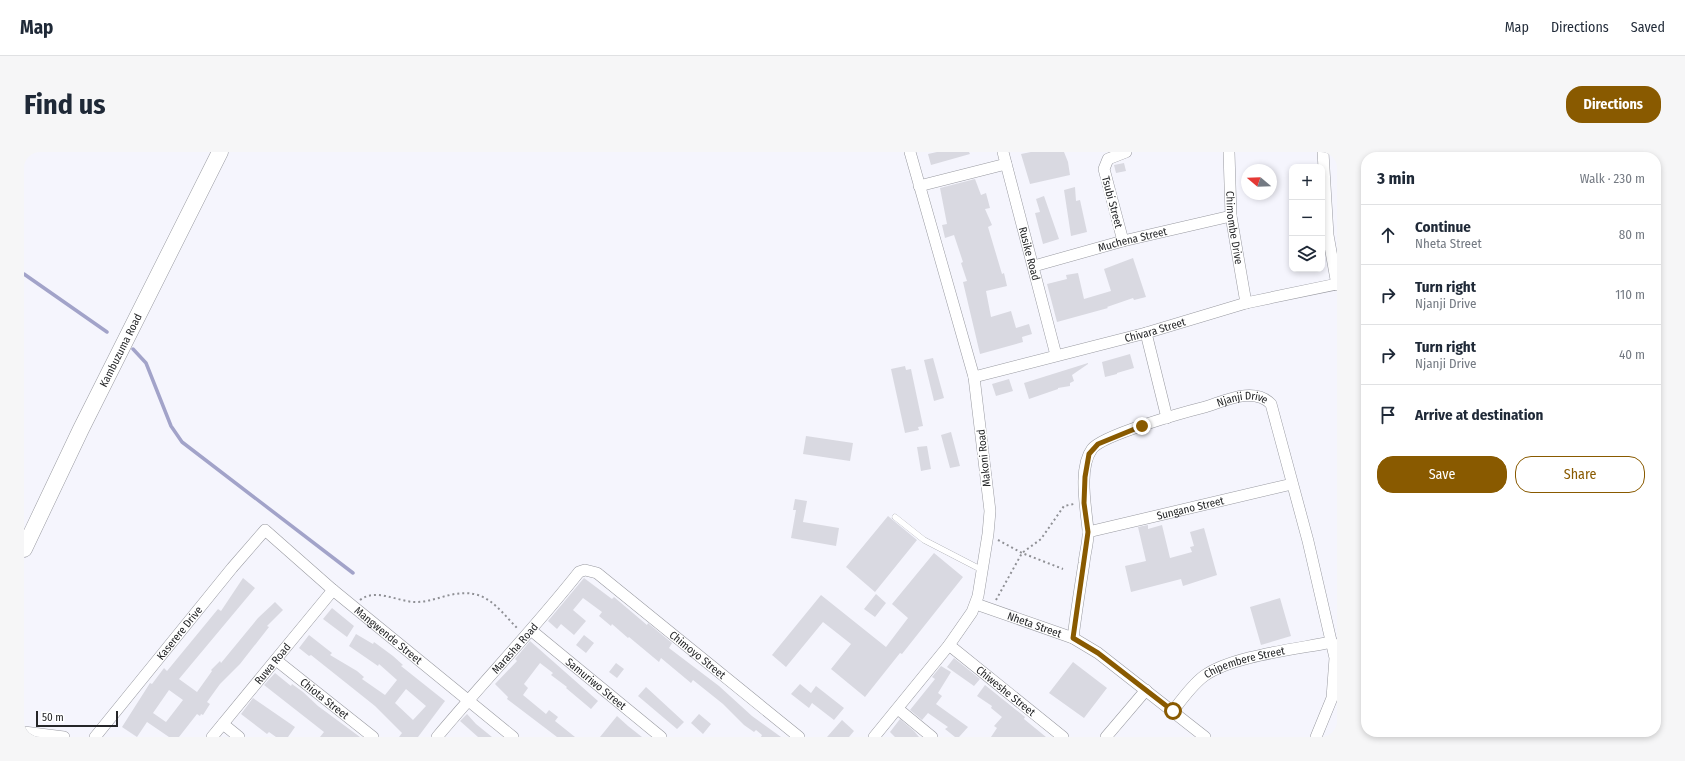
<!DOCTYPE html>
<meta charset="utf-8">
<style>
:root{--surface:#fff;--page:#f6f6f7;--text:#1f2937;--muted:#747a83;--line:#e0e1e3;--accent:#895a00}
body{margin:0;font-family:"Fira Sans Condensed",sans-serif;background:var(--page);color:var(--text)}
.controls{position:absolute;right:12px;top:12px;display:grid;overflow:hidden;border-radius:8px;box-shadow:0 2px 6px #0003}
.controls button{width:36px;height:36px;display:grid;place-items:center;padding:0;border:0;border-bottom:1px solid var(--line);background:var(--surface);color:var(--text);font:20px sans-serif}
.compass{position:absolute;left:1217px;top:12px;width:36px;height:36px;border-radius:50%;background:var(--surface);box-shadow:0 2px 6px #0003;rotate:289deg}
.scale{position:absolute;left:12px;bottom:10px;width:82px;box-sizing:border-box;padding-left:4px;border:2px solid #252628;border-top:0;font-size:11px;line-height:14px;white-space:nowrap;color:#252628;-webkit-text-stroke:3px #fff;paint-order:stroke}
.stop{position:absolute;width:12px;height:12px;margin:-9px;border:3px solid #895a00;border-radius:50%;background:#fff}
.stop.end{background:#895a00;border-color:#fff;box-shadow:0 1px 4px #0008}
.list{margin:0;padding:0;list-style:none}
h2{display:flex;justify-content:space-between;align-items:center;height:52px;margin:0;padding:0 16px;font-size:17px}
h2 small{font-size:13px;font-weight:400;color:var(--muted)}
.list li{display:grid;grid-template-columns:26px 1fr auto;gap:12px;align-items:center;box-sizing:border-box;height:60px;padding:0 16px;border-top:1px solid var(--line)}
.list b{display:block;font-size:15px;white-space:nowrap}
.list p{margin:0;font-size:13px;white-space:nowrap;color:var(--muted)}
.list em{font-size:13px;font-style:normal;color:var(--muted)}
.actions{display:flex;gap:8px;padding:12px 16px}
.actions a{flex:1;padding:9px 0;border:1px solid var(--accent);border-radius:16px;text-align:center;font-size:14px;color:var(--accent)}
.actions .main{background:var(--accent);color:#fff}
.icon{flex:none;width:22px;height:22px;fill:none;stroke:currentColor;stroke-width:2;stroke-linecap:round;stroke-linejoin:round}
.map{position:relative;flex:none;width:1313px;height:585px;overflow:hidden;border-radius:16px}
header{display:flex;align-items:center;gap:24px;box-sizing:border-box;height:56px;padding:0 20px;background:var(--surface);border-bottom:1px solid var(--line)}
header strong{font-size:19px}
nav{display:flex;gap:22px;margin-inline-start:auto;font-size:14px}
.intro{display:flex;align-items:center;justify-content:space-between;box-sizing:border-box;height:96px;padding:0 24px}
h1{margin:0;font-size:28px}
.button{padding:10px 18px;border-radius:16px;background:var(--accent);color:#fff;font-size:14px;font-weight:700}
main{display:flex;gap:24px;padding:0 24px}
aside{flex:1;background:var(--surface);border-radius:16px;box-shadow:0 2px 6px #0003}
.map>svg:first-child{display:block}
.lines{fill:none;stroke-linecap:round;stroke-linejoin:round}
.stream{stroke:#a2a3c9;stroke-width:3.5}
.building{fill:#d9d9e1;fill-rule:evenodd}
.lane-casing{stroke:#999aa1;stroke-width:6}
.street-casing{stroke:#999aa1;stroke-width:12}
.secondary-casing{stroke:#999aa1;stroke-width:17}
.path{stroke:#8f9095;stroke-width:2;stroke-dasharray:2 3;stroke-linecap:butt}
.lane{stroke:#fff;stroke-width:5.5}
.street{stroke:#fff;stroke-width:11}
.secondary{stroke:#fff;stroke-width:16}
.route{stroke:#895a00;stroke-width:5}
.labels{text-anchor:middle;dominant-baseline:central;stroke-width:3.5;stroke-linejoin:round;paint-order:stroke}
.street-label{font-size:11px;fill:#252628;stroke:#fff}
</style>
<header>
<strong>Map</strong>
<nav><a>Map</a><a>Directions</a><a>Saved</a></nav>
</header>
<div class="intro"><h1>Find us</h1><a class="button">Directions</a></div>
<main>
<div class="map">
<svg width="1313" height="585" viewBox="0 0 1313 585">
<rect width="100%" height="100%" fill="#f5f5fd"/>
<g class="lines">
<path class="stream" d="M0,122L83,180
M109,197L122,211L147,274L158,290L329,421"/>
</g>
<path class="building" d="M913,0H945L946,2L907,13L904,2Z
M1007,0H1040L1044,10L1046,23L1006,32L997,2Z
M1100,11L1102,19L1092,21L1090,13Z
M951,27L957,43L962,41L966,56L961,57L968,73L964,75L978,122L980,121L983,134L962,139L967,165L987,159L992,176L1005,172L1008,182L998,185L999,190L956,202L939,130L943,129L937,111L939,110L930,83L921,86L918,73L923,72L916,36Z
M1051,35L1052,49L1056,48L1063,80L1047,84L1040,38Z
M1020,44L1035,87L1019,92L1011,61L1016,60L1012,47Z
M1109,106L1122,145L1110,148L1109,146L1083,155L1084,156L1033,170L1023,132L1043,127L1042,123L1054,121L1060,147L1087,139L1080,117Z
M1106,202L1110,216L1093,221V222L1081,225L1078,210Z
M909,206L920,246L910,249L900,208Z
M1064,211V212L1048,223L1050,229L1046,231V234L1034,236V237L1005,247L1000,231Z
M881,214L882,218L887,217L899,274L894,275L895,278L881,281L867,217Z
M985,227L989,239L972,244L968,232Z
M927,280L936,314L926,316L917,283Z
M782,284L829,291L826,309L779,302Z
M903,294L907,317L897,319L893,295Z
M771,347L783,349L779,370L815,376L812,394L767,386L772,358H769Z
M864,364L893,388L851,440L822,415Z
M1124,373V377L1138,373L1146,406L1168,400L1166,395L1170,394L1166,380L1180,376L1193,423L1159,434L1157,427L1107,440L1101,414L1122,409L1114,375Z
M910,401L939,425L878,502L876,501L841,545L807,517L827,492L799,470L762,515L748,503L797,443L862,495L884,466L868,452Z
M219,426L231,436L155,527L173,540L188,519L187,518L196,509L197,511L234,466L251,450L259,458L243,474L245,475L216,512L196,532L183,550L186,552L179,563L177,562L176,564L173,562L155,585H145L123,570L113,585L98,575L126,531L128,532L140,516L143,519L194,457L197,459ZM145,538L159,548L142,570L129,561Z
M560,426L588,447L590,445L623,473L624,471L648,491L645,496L695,534L728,564L757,585H737L738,583L732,578L730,580L720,573L699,552L669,528L667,531L637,506L635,510L605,485L604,486L588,472L587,474L575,464L578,460L559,446L549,458L562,469L550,483L537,472L533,477L524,469Z
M852,442L862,451L851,465L840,457Z
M1256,446L1267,484L1237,493L1226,455Z
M308,456L330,474L323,485L299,467Z
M332,482L349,492L350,490L369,504L379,513L377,514L421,549L394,585H375L378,581L351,554L287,503L285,504L275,496L285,483L308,501L306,503L333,519L340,525L338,527L361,543L373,528L355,512L354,514L325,494ZM382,537L402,554L389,568L371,551Z
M560,483L570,491L562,501L552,493Z
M506,489L574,549L567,557L542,536L543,535L527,523L529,521L516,511L500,532L504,536L499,543L522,562L525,558L534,565L531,569L551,585H533L483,547L484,545L471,532L493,509L491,507Z
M930,506L956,527L950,534L923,515Z
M1049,510L1083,536L1060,566L1025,541Z
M592,511L600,517L593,526L585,520Z
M917,514L927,520L914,541L918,544L912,552L944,575L935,585H931L921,577L924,575L904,561L898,568L886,558L911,527L908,525Z
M251,521L267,534L268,532L279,540L294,554L336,585H296L300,580L240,533Z
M776,532L787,541L792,534L820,556L810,568L788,551L785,556L767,542Z
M961,533L1001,565L1000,567L1022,585H967L973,576L970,574L978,565L967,556L968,554L953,544Z
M622,535L660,570L653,577L614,544Z
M229,546L271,575L264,585H252L245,580L243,582L217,562Z
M443,562L452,572L468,585H454L436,569Z
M675,562L687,572L679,582L667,571Z
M593,564L604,574L618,585H576Z
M876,567L890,579L895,585H871L866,580Z
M818,568L830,579L825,585H803Z"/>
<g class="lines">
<defs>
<path id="lane" d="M871,365L900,388L958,418"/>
<g id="street">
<path id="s1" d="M979,0L1032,203"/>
<path id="s2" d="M1205,0L1207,64L1222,151"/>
<path d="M1299,0L1304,83L1313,133"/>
<path d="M895,34L982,12"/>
<path d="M1099,89L1080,17L1084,7L1102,0"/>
<path id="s3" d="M1010,114L1099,89L1207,64"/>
<path d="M1122,181L1143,266"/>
<path id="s4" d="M950,225L1122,181L1222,151L1313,132"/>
<path id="s5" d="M1064,380L1268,332"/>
<path id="s6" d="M952,452L1049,486L1074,501L1181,585"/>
<path id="s7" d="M508,479L637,585"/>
<path id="s8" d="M1049,486C1052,461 1056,436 1060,411C1061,400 1065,388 1064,378C1062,356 1054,316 1068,297C1078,283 1161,260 1181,255C1201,249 1230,234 1247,252L1284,389L1311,506L1308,546L1292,585"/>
<path id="s9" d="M925,493L1039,585"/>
<path id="s10" d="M252,508L349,585"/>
<path d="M874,557L908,585"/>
<path id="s11" d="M1149,559C1158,547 1168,533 1180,524C1207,504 1273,497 1308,490"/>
<path d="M199,572L215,585"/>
<path d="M0,580L40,585"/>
<path id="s12" d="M71,585L208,416L241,378L309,438L489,585"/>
<path id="s13" d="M188,585L309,438"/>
<path id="s14" d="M413,585C460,529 510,477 555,420L561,418L573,421L775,585"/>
<path d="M850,585L925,493L948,460L954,444L964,382L966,359L950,225L886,0"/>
<path d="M1082,585L1122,538"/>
</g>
<g id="secondary">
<path id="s15" d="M0,397L57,277L196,0"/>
</g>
</defs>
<use href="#lane" class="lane-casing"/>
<use href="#street" class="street-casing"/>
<use href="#secondary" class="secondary-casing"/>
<path class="path" d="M974,388L998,401L1039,417
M336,448C352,436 372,449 390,450C411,451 430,436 454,443C470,448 482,465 494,477
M972,448L998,401L1017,387L1040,354L1050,352"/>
<use href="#lane" class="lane"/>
<use href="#street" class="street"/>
<use href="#secondary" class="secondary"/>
</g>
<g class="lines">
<path class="route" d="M1118,274L1074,292L1065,302L1061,325L1060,351L1064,380L1049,486L1074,501L1149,559"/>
</g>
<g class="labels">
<g class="street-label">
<text transform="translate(1088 50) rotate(75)">Tsubi Street</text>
<text stroke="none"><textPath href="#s2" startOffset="76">Chimombe Drive</textPath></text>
<text stroke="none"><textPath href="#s3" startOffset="102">Muchena Street</textPath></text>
<text stroke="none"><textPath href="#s1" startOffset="105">Rusike Road</textPath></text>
<text stroke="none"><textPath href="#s4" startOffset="187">Chivara Street</textPath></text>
<text stroke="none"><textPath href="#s15" startOffset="221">Kambuzuma Road</textPath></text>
<text stroke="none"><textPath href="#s8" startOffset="352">Njanji Drive</textPath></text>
<text transform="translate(960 306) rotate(-96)">Makoni Road</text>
<text stroke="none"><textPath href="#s5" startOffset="105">Sungano Street</textPath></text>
<text stroke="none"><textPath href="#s6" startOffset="62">Nheta Street</textPath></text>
<text stroke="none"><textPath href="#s12" startOffset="134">Kaserere Drive</textPath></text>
<text stroke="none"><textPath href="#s12" startOffset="430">Mangwende Street</textPath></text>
<text stroke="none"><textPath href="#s14" startOffset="118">Marasha Road</textPath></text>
<text stroke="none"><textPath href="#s14" startOffset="366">Chimoyo Street</textPath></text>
<text stroke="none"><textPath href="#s13" startOffset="95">Ruwa Road</textPath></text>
<text stroke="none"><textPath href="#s11" startOffset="90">Chipembere Street</textPath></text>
<text stroke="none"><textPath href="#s7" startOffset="83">Samuriwo Street</textPath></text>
<text stroke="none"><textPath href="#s9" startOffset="73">Chiweshe Street</textPath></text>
<text stroke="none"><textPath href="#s10" startOffset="62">Chiota Street</textPath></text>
</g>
</g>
</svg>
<div class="controls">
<button>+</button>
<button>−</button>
<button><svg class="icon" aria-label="layers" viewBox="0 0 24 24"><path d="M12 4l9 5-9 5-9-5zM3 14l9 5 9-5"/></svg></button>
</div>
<svg class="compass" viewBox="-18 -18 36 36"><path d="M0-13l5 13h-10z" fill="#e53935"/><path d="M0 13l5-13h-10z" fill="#747a83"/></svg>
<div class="scale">50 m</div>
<div class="stop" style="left:1149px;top:559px"></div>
<div class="stop end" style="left:1118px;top:274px"></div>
</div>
<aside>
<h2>3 min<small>Walk · 230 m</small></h2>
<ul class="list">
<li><svg class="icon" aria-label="ahead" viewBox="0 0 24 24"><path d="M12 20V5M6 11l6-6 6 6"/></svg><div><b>Continue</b><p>Nheta Street</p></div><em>80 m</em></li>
<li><svg class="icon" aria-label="right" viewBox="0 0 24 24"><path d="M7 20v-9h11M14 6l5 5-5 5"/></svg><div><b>Turn right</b><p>Njanji Drive</p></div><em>110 m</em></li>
<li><svg class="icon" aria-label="right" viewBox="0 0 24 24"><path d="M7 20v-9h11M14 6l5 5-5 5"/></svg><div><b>Turn right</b><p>Njanji Drive</p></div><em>40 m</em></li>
<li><svg class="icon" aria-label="arrive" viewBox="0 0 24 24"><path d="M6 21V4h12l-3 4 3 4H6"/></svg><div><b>Arrive at destination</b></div></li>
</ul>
<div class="actions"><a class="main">Save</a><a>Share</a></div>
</aside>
</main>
